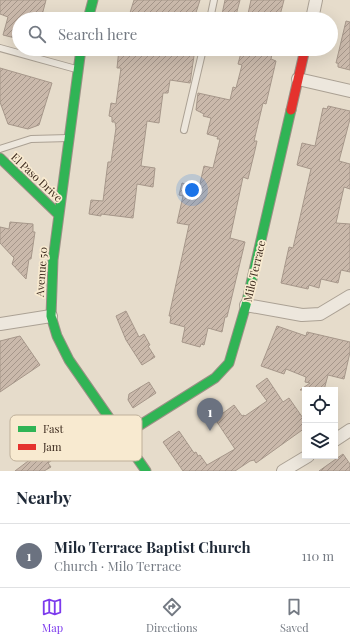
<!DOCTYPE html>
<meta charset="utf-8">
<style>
:root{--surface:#fff;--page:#f2f2f3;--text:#1f2937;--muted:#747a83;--line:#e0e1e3;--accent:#7c3aed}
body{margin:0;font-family:"Playfair Display",serif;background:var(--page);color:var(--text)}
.controls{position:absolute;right:12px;bottom:12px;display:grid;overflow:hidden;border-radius:0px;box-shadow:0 4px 16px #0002}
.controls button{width:36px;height:36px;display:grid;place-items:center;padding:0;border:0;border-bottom:1px solid var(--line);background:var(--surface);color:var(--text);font:20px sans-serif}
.you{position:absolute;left:192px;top:190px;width:14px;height:14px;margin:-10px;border:3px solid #fff;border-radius:50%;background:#1a73e8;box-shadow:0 0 0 6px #1a73e833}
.badge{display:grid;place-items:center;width:26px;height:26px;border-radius:50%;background:var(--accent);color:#fff;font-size:13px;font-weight:700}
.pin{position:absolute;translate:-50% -33px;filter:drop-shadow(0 1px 2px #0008)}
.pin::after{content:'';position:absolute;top:21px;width:14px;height:12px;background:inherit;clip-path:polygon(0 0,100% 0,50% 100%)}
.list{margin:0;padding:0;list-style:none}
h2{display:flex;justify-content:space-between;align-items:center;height:52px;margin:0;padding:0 16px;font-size:17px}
h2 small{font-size:13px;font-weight:400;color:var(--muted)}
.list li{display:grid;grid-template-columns:26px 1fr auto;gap:12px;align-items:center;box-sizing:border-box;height:64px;padding:0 16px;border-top:1px solid var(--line)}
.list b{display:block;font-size:15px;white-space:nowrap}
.list p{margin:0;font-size:13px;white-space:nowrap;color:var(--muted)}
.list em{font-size:13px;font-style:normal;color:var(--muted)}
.icon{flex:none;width:22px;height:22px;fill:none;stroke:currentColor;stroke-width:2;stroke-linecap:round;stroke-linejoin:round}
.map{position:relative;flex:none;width:350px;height:471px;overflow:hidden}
.search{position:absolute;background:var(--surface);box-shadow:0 4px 16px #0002;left:12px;right:12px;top:12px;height:44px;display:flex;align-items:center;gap:10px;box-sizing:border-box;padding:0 14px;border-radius:22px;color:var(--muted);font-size:15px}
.sheet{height:116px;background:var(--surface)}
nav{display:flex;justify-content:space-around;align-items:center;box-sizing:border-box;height:56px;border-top:1px solid var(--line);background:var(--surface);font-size:11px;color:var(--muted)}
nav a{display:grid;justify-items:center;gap:2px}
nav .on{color:var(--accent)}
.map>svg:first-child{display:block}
.building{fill:url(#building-hatch);stroke:#a6978a}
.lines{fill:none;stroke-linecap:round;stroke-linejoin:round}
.lane-casing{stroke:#aba194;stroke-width:8}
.street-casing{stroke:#aba194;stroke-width:14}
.fast-casing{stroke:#9a9085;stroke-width:11}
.jam-casing{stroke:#9a9085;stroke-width:11}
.lane{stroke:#ede7dd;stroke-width:6}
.street{stroke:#ede7dd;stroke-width:12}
.fast{stroke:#30b455;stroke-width:9}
.jam{stroke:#e5322d;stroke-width:9}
.labels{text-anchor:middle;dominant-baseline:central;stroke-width:3.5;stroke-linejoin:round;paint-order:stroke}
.street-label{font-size:11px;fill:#3a281c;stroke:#f8ead0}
.key{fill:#f8ead0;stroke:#bfb09a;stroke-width:1}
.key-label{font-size:11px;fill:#3a281c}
</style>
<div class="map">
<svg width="350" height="471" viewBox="0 0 350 471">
<defs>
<pattern id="building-hatch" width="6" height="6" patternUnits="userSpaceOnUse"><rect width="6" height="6" fill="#cab9ab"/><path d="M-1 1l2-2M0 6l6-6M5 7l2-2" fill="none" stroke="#a5968a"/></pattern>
</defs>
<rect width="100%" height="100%" fill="#e6dccb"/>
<path class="building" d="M0,0H46L41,19H19V39L3,35L8,17L0,14Z
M134,0H200L194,19H139L129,16Z
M225,0H240L235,19H221Z
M251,0H284L279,19H258L259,16L248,14Z
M346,21L350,22V70L338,67V63H336Z
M119,49H155V51L180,54L181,49H195L190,83L170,80L168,93H163L159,123L147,121L141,166L155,168L153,187L137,184L133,218L101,214V216L89,214L91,200L103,201L108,162H111L116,128L115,122H112V117L109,116L111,103L116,104L121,68H117Z
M242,49H252L272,54L271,59L276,61L266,104L263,103L254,141H257L255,150L248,179L243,177L230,238L245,242L227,317H225L222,332L208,328L204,345L201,344L200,347L182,342L185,327L170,323L171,316H169L189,225L177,223L183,196L179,195L182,183L199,188L204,166L213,168L220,139H217L218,137L207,134L211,118L203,116L204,114L196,110L198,93L230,100L233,87L236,88L242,65L238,64Z
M0,68L52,83L39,125L28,129L8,124L0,102Z
M328,106L350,111V119L339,161L350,164V189L344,187L336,223L350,224V272L341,270L338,283L321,279L319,288L309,285L308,289L281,283L289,247L293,248L311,169L297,165L302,143L315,146L323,108L327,109Z
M10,222L33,224V232H35L31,259H29L26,279L12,264L14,258L0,243V227L9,229Z
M126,311L139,337L144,334L150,345L148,346L155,357L142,365L126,340L116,316Z
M277,326L306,336L307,332L350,342V352L344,379L328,375L324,390H300L310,383L305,382L306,377L286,369L284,374L261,366Z
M20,336L40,365L0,392V341Z
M267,378L283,402L289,398L305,421V428L256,463L254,460L250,461L235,471H183L163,442L179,431L194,453L196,452L198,456L200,455L207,465L235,449L215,419L234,405L242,416L244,415L245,416L267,401L256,386Z
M149,382L156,393L133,408L128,400L129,394Z
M53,442L61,454L48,463L51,467L44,471H15Z
M343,454L350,464V471H319Z"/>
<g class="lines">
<defs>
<path id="lane" d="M210,19L214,0
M0,48L76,69
M184,130L203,49
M0,149L31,139L69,138"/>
<path id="street" d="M312,19L316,0
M298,79L350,91
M246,305L302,315L320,314L350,296
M0,324L51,316
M335,440L350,430
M283,471L308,456"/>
<path id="fast" d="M88,19L93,0
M81,49L53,260L51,316L57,336L69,360L146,471
M0,158L58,214
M121,437L215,378L229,363L246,305L291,110"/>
<path id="jam" d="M291,110L305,49"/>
</defs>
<use href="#lane" class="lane-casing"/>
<use href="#street" class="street-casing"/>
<use href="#fast" class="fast-casing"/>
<use href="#jam" class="jam-casing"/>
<use href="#lane" class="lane"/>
<use href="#street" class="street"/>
<use href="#fast" class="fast"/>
<use href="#jam" class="jam"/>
</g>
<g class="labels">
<g class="street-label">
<text transform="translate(37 177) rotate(43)">El Paso Drive</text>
<text transform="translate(254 271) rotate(-77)">Milo Terrace</text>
<text transform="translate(41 272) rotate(-86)">Avenue 50</text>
</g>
</g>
<rect x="10" y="415" width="132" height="46" rx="6" class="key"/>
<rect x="18" y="426" width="18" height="6" fill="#30b455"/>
<rect x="18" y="444" width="18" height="6" fill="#e5322d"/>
<g class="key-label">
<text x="43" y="433">Fast</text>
<text x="43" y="451">Jam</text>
</g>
</svg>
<div class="controls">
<button><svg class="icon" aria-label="locate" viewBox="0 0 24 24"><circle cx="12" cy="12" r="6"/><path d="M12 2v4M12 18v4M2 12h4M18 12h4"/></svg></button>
<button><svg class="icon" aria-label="layers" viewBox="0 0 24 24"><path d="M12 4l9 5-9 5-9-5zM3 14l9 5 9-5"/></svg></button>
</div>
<div class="you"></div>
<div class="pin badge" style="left:210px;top:431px;background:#6b7280">1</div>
<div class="search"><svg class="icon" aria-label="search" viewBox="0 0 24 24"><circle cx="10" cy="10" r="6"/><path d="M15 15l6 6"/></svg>Search here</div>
</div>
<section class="sheet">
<h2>Nearby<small></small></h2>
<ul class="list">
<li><span class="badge" style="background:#6b7280">1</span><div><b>Milo Terrace Baptist Church</b><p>Church · Milo Terrace</p></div><em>110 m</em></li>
</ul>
</section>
<nav>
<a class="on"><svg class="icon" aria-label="map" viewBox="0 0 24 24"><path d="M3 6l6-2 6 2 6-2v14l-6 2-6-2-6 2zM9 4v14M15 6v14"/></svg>Map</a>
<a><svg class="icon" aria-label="directions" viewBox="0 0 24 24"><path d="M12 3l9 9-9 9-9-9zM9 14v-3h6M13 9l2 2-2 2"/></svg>Directions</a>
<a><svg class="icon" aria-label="saved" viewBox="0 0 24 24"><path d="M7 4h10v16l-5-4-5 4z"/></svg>Saved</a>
</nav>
